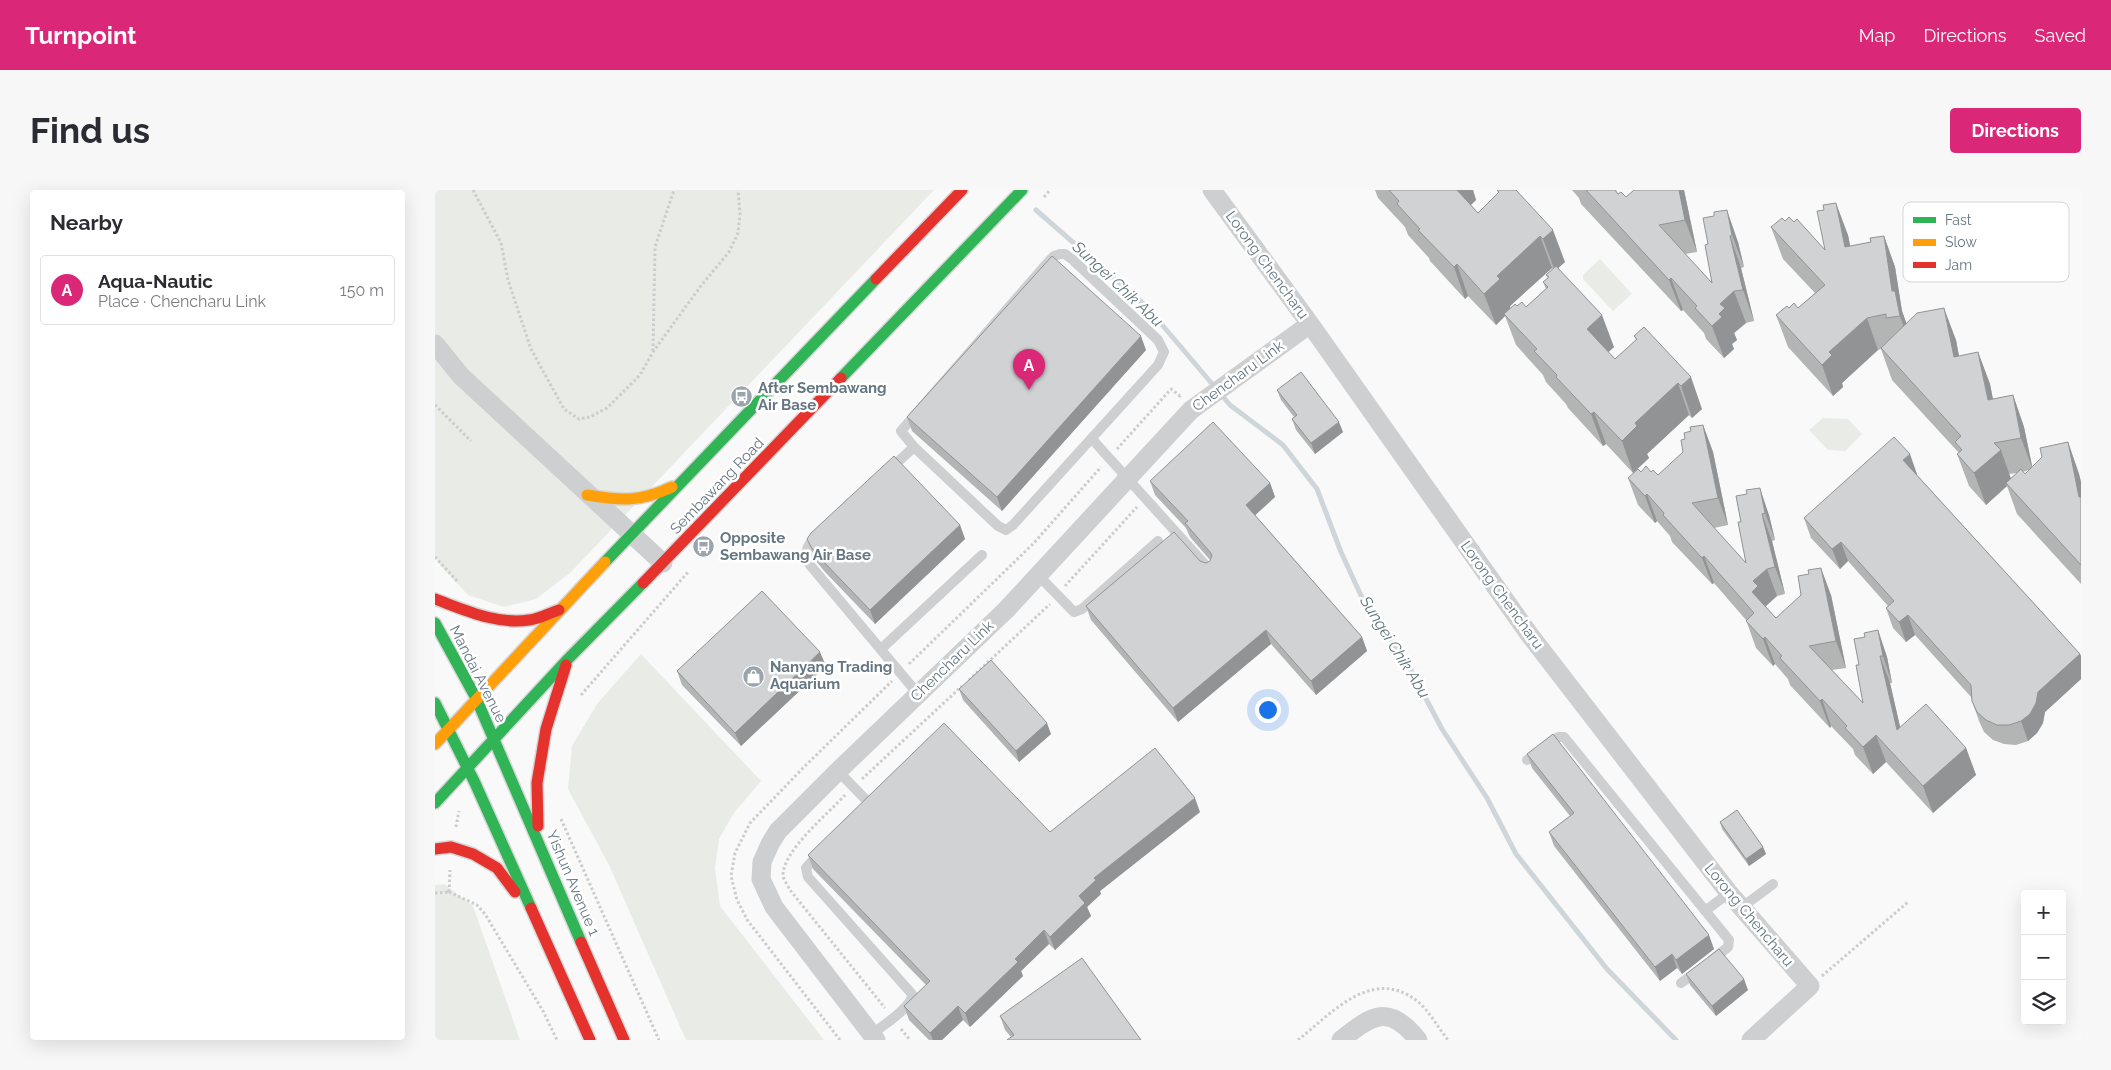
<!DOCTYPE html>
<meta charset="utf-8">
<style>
:root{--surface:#fff;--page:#f7f7f7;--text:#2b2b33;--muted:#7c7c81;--line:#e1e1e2;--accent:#db2777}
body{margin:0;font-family:Raleway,sans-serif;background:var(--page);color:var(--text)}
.controls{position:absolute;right:15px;bottom:15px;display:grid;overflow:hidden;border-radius:5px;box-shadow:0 5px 20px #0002}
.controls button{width:45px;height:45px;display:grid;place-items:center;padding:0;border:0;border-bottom:1px solid var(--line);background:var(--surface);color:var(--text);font:25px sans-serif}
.you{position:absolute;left:832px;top:519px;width:18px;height:18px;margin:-12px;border:4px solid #fff;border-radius:50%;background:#1a73e8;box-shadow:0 0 0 8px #1a73e833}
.badge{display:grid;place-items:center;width:32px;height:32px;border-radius:50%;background:var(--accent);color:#fff;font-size:16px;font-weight:700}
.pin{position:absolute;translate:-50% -41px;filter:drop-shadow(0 1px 2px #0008)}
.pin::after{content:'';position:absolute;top:26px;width:18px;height:15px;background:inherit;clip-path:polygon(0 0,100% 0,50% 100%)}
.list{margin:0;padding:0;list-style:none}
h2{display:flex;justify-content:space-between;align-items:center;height:65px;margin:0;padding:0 20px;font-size:21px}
h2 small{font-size:16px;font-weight:400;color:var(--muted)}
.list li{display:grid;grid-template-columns:32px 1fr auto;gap:15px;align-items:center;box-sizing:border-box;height:70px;margin:0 10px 10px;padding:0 10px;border:1px solid var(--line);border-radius:5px}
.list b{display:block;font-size:19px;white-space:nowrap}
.list p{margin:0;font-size:16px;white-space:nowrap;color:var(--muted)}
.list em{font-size:16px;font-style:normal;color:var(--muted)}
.icon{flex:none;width:28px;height:28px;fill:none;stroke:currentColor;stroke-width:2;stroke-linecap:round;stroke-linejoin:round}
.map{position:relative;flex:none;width:1646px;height:850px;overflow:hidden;border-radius:5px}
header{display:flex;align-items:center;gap:30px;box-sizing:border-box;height:70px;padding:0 25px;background:var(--accent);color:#fff}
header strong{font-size:24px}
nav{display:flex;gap:28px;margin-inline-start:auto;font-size:18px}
.intro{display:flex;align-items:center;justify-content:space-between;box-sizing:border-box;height:120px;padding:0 30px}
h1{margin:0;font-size:35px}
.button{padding:12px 22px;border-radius:5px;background:var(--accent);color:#fff;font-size:18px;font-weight:700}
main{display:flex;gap:30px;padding:0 30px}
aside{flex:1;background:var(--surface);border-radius:5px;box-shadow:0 5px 20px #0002}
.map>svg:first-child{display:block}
.green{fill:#e8ebe6}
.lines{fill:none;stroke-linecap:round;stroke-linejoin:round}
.stream{stroke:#ced6d9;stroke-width:5}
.fast-casing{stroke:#d5d6d7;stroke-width:14}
.slow-casing{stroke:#d5d6d7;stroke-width:14}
.jam-casing{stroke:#d5d6d7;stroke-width:14}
.path{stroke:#cbcccd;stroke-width:3;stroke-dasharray:2.5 2.5;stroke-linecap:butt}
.lane{stroke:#cecfd0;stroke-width:10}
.street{stroke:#cecfd0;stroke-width:19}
.fast{stroke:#30b455;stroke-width:11}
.slow{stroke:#ff9f0a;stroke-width:11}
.jam{stroke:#e5322d;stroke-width:11}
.wall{fill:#b3b5b5;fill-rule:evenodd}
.shaded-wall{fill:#929394}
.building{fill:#d0d2d3;stroke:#929394}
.labels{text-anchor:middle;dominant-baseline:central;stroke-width:5;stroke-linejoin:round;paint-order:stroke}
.street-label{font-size:15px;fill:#657683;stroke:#fff}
.poi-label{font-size:15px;font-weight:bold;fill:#657683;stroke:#fff;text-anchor:start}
.water-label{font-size:16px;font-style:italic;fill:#60757c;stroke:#fff}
.key{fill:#fff;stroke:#d1d6da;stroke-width:1}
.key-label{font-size:14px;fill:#657683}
</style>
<header>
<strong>Turnpoint</strong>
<nav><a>Map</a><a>Directions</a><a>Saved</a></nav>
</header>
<div class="intro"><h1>Find us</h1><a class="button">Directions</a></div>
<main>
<aside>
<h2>Nearby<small></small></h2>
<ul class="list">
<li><span class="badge">A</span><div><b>Aqua-Nautic</b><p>Place · Chencharu Link</p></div><em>150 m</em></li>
</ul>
</aside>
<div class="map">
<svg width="1646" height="850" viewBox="0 0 1646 850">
<rect width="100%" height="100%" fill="#f9f9f9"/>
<path class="green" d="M0,0H499L135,383L101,409L69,417L33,405L6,376L0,366Z
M1165,69L1197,104L1178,121L1148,89V85Z
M1388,228L1413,229L1427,244L1410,261L1393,260L1374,240Z
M206,464L326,591L299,623L284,649L280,678L285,716L389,850H251L174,675L133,599L137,556L162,514Z
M9,694L38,716L85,850H0V695Z"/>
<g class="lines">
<path class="stream" d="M601,20L712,117L795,215L848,255L882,299L906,362L929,412L972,473L1007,539L1052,608L1081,664L1172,779L1241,850"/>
<defs>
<path id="fast" d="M406,188L587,0
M170,372L441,89
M0,433L41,508L146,752
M0,513L40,593L96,718
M0,613L133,469L208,393"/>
<path id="slow" d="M152,305C187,311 205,312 237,297
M0,554L170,372"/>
<path id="jam" d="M441,89L527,0
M208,393L406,188
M0,409C30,420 62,435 94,430C105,429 114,423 124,420
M103,636L102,593L111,539L131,475
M0,659L16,657L38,664L62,678L80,702
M96,718L155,850
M146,752L189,850"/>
</defs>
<use href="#fast" class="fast-casing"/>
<use href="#slow" class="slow-casing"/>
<use href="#jam" class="jam-casing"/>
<path class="path" d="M38,0L66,53L73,90L96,159L129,219L144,229L155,227L172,218L205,185L218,162L265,97L294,62L303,43L305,24L303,0
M609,7L615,0
M218,161L220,57L239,0
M0,215L36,251
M682,259L736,199L745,206L746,204
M0,367L23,392
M630,396L702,317
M474,474L598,354L666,277
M534,490L615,414
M146,505L254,381
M427,589L527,496
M410,605C394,623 347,661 348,686C349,690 353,696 355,700L450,818
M126,629L224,850
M21,637L24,621
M14,702L42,715L50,724L108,821L122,850
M14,702L15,680
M0,703L14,702
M1387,786L1473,712
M466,839L475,850
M405,850L313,731L302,710L296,686L300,663L315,633L369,577L457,491
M863,850C897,823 937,776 982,811C994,820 1003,838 1013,850"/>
<path class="lane" d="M625,64H630L638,70L723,150L729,162L723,175L578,335L571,340L563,336L479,257L466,241L614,71L619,66Z
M657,249L775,380
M454,280L479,257
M384,344C373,354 367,361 375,375L483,504
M603,385L639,422L647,419L723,351
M446,459L547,365
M1092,570L1123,547H1129L1294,750L1293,757L1277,770
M403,581L434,613
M385,662L371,678L373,687L477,804C478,817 447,836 437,844
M1306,718L1338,694
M1270,721L1294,703
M1246,793L1264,780"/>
<path class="street" d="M777,0L875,134L1094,444L1294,703L1375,796L1316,850
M0,154L26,186L228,373
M441,850L339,717L326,689L327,672L335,654L343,641L403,581L571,420L756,220L875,134
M906,850C937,825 954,813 983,850"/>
<use href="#fast" class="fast"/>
<use href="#slow" class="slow"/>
<use href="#jam" class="jam"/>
</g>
<path class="wall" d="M940,0H1038L1041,10L1036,15L1043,23L1063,3L1062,0H1081L1130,72L1123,78L1179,157L1173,162L1180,169L1201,150L1199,146L1267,219L1257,228L1254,225L1241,237L1212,264L1214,268L1198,283L1171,254L1168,256L1133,218L1131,214L1111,192L1108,185L1081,155L1070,126L1061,135L1033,106L1030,109L995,71L994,68L973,45L970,37L943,8ZM1117,78L1118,79L1111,85L1113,88L1108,92L1111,99L1091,117L1082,116L1075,118V116Z
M1137,0H1182L1181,1L1183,4L1191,7L1199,0H1249L1262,62L1250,64L1277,93L1273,54L1279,26L1303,52L1309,77L1306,78L1319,131L1311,133L1299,143L1302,150L1297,154L1299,159L1289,168L1271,149L1269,143L1248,120L1246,121L1146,14L1144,8Z
M1389,20L1413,45L1415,56L1436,52L1449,46L1460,77L1467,121L1471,133L1521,150L1524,166L1543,162L1555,194L1558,209L1578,205L1589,237L1597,277L1633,252L1644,284L1646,292V394L1582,324L1572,296L1551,315L1534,296L1522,264L1524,263L1457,190L1446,159L1443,160L1407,193L1408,197L1398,206L1353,157L1341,125L1354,118H1363L1380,103L1348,69L1336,37L1350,31L1359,32L1390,60ZM1594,280L1590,284L1588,282ZM1582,283L1576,288L1574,284Z
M711,160L567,321L477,241L472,227Z
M842,200L908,242L880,264L861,240L857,229L859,227L846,210Z
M1268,235L1278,262L1293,335L1279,338L1311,373L1306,332L1301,306L1334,325L1340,350L1337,351L1350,404L1342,406L1330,416L1341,428L1396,405L1411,478L1397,480L1428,513L1424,475L1430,447L1443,440L1452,467L1457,493H1455L1465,537L1531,558L1541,585L1498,623L1451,572L1438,584L1420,565L1418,559L1396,536L1395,538L1355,495L1353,489L1340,474L1338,476L1321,458L1311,430L1279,393L1277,394L1237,352L1235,346L1222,331L1220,333L1203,315L1193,288L1206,282H1216L1223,285L1248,262L1250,249L1256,241Z
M1481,284L1645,464L1646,466V489L1610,522L1608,533L1602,543L1593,551L1581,555L1569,554L1558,550L1549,542L1544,531L1537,511L1536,507L1480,445L1471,452L1458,438L1451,418L1453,416L1413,371L1405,379L1376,348L1369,328L1482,284Z
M715,291L835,293L840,307L820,325L927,447L932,461L881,505L836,454L743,532L656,430L651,416L765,371L771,373L775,371V370L755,347L751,338L720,305Z
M525,335L530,349L440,434L390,382L381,371L372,349Z
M391,476L306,556L247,495L242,481Z
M524,499L616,544L584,572L528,510Z
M1092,564L1279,759L1247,784L1242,778L1225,791L1119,656L1114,642L1135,626L1097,578Z
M765,622L665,701L666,704L652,717L656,726L620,760L614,754L586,781L588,786L535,837L528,830L507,850H494L474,830L469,816L491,795L378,679L373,665L615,642Z
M1285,632L1328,657L1331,664L1314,676L1287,639Z
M1251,784L1313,800L1281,826L1255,795Z
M565,826L706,850L576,847L570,840Z"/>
<path class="shaded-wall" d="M1018,0H1038L1041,10L1026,24Z
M1244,0H1249L1262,62L1250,30Z
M1401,13L1413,45L1422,89L1410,57Z
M1292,20L1303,52L1309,77L1297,45Z
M1118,40L1130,72L1120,81L1108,49Z
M1105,46L1117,78L1075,116L1076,121L1069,124L1070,126L1061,135L1049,104L1062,86Z
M1295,46L1306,78L1319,131L1308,100Z
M1449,46L1460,77L1467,121L1471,132L1476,157L1465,126L1457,101Z
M1022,74L1033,106L1030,109L1019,77Z
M1236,88L1248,120L1246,121L1234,90Z
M1299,101L1311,133L1299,143L1302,150L1297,154L1299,159L1289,168L1277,136L1285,114Z
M1509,118L1521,150L1530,199L1519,167Z
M1167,125L1179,157L1164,171L1152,139Z
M1432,128L1443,160L1407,193L1408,197L1398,206L1387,175L1394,162Z
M706,146L711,160L567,321L562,307Z
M1543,162L1555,194L1564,242L1553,210Z
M1256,187L1267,219L1257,228L1246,196Z
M1243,193L1254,225L1212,264L1214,268L1198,283L1187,251L1200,233Z
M1578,205L1589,237L1598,280L1586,248Z
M1159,222L1171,254L1168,256L1156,224Z
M904,232L908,242L880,264L876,253Z
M1268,235L1278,262L1293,335L1283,308Z
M1633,252L1644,284L1646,292V314L1644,307Z
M1566,260L1577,292L1571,293L1572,296L1551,315L1539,283Z
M1475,264L1482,284L1475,290L1468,270Z
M835,293L840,307L816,329L811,315Z
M1325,298L1334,325L1340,350L1330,323Z
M1212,304L1222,331L1220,333L1210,306Z
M1327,324L1337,351L1350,404L1340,377Z
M525,335L530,349L440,434L435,420Z
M1406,352L1413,371L1405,379L1397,359Z
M1269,366L1279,393L1277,394L1267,368Z
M1386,378L1396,405L1411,478L1401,451Z
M1332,379L1342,406L1330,417L1317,402L1318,391Z
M1473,425L1480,445L1471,452L1464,432Z
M831,440L836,454L743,532L738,518Z
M1443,440L1452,467L1457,493L1448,466Z
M927,447L932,461L881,505L876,491Z
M1330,447L1340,474L1338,476L1328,449Z
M385,462L391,476L306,556L300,543Z
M1645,464L1646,466V489L1610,522L1608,533L1602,543L1593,551L1586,531L1603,502Z
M1445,466L1455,493L1472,567L1462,540Z
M1387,509L1396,536L1395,538L1385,511Z
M612,533L616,544L584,572L581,561Z
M1441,545L1451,572L1438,584L1428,557Z
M1531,558L1541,585L1498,623L1488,596Z
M760,608L765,622L665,701L666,704L652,717L656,726L620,760L615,747L644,706L659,688Z
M1328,657L1331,664L1314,676L1311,669Z
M609,740L614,754L586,781L588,786L535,837L530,823L580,769Z
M1274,745L1279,759L1247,784L1241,770Z
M1237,764L1242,778L1225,791L1220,777Z
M1309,789L1313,800L1281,826L1277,816Z
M523,816L528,830L507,850H498L495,843Z"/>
<path class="building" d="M954,0H1022L1043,23L1064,2L1062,0H1081L1118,40L1108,49L1105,46L1062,86L1065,89L1049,104L1022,74L1019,77L983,40L985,39L962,14L964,11Z
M1151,0H1180L1183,4L1186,2L1191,7L1199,0H1244L1250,30L1224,35L1277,93L1270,55L1273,54L1268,28L1279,26V22L1292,20L1297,45L1295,46L1308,100L1299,101L1285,114L1290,118L1284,124L1287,127L1277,136L1260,118L1262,116L1236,88L1234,90Z
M1401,13L1410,57L1436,52L1435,48L1449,46L1457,101H1460L1465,126L1451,128V124L1432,128L1394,162L1397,165L1387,175L1341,125L1352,116L1354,118L1359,113L1363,118L1390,95L1336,37L1347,28L1350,31L1354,27L1359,32L1362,29L1390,60L1382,21L1389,20L1388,15Z
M617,66L706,146L562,307L472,227Z
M1121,76L1167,125L1152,139L1180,169L1202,149L1199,146L1209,137L1256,187L1246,196L1243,193L1230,205L1200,233L1202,236L1187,251L1159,222L1156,224L1121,187L1122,185L1099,161L1102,159L1069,124L1080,114L1082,116L1087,112L1091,117L1101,108L1113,97L1108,92L1114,87L1111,85Z
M1509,118L1519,167L1543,162L1553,210L1578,205L1586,248L1559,253L1566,260L1539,283L1522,264L1527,260L1520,252L1526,246L1446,158L1482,123Z
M866,182L904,232L876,253L857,229L862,225L842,200Z
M778,232L835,293L811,315L927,447L876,491L831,440L738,518L651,416L739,342L765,371L771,373L775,371L777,365L775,362L750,333L753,331L715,291Z
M1268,235L1283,308L1257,313L1311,373L1303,332H1306L1301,306L1312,304L1311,300L1325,298L1330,323L1327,324L1340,377L1332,379L1318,391L1323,396L1317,402L1341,428L1366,405L1363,386L1374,384L1373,380L1386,378L1401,451L1374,456L1428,513L1421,475H1424L1419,449L1430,447L1429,443L1443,440L1448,466H1445L1462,540L1491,514L1531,558L1488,596L1441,545L1428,557L1410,538L1412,536L1387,509L1385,511L1345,468L1347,466L1330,447L1328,449L1311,431L1319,423L1269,366L1267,368L1228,325L1229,323L1212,304L1210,306L1193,288L1203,279L1206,282L1211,276L1216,282L1218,280L1223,285L1248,262L1246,250L1250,249L1249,243L1256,241L1255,237Z
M1459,247L1475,264L1468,270L1645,464L1603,502L1601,513L1595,524L1586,531L1574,535H1562L1551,530L1542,522L1537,511L1536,495L1473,425L1464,432L1451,418L1459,411L1406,352L1397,359L1369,328Z
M1633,252L1644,307H1646V375L1571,293L1586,279L1590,284L1607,267L1605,258Z
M459,266L525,335L435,420L385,368L376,357L372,349L376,343Z
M327,401L385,462L300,543L242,481Z
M556,470L612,533L581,561L524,499Z
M509,533L615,642L720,558L760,608L659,688L661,690L644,706L650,713L615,747L609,740L580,769L583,772L530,823L523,816L495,843L469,816L495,791L373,665Z
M1118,544L1274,745L1241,770L1237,764L1220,777L1114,642L1139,623L1092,564Z
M1302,620L1328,657L1311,669L1285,632Z
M1284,759L1309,789L1277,816L1251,784Z
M647,768L706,850H572L579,845L565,826Z"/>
<defs>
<symbol id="bus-disc" viewBox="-11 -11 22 22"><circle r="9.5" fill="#99a4ac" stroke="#fff"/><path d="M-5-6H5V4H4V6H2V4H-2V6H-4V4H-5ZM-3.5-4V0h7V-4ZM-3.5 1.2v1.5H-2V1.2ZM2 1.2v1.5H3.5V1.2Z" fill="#fff"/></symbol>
<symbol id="shop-disc" viewBox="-11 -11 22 22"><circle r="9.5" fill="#99a4ac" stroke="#fff"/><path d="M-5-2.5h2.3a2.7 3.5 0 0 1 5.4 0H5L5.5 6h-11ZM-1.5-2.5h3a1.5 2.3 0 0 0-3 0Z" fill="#fff"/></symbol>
</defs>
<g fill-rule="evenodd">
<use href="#bus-disc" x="294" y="194" width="25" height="25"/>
<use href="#bus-disc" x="256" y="344" width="25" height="25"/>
<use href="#shop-disc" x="306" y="474" width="25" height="25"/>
</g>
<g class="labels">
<g class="street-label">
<text transform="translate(832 75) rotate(54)">Lorong Chencharu</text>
<text transform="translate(803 186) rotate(-36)">Chencharu Link</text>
<text transform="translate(282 296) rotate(-46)">Sembawang Road</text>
<text transform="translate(1067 405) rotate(54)">Lorong Chencharu</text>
<text transform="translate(517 471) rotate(-44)">Chencharu Link</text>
<text transform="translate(43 484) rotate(63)">Mandai Avenue</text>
<text transform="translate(138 693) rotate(67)">Yishun Avenue 1</text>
<text transform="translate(1314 725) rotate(50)">Lorong Chencharu</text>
</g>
<g class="poi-label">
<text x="323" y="198">After Sembawang<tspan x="323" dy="17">Air Base</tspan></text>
<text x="285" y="348">Opposite<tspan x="285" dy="17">Sembawang Air Base</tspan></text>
<text x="335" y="477">Nanyang Trading<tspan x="335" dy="17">Aquarium</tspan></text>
</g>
<g class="water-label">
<text transform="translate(683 94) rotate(43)">Sungei Chik Abu</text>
<text transform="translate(960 457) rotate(58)">Sungei Chik Abu</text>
</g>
</g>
<rect x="1468" y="12" width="166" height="80" rx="8" class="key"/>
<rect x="1478" y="27" width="23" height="6" fill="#30b455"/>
<rect x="1478" y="49" width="23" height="7" fill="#ff9f0a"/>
<rect x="1478" y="72" width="23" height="6" fill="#e5322d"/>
<g class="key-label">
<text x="1510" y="35">Fast</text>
<text x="1510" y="57">Slow</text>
<text x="1510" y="80">Jam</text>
</g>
</svg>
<div class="controls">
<button>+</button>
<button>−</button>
<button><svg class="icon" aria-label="layers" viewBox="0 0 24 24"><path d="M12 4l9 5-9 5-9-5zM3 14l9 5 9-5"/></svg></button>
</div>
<div class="you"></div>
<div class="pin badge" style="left:594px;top:200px">A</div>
</div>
</main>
